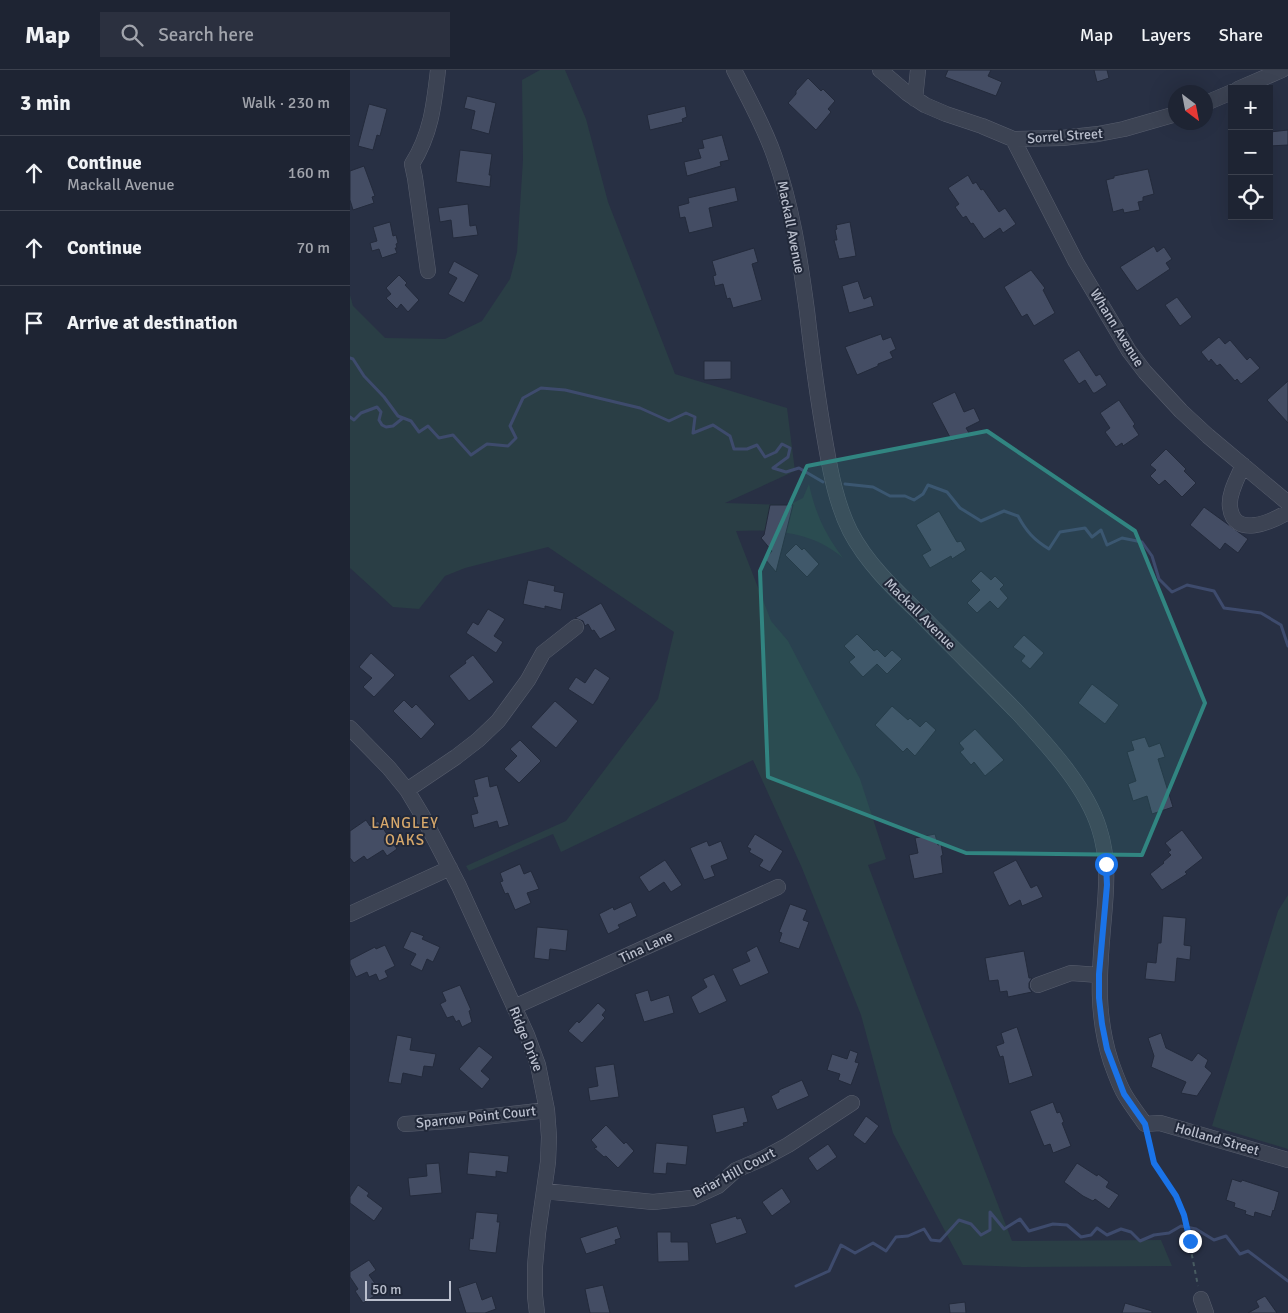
<!DOCTYPE html>
<meta charset="utf-8">
<style>
:root{--surface:#1e2433;--page:#2b303f;--text:#f1f3f6;--muted:#a1a4ac;--line:#3c414e}
body{margin:0;font-family:Signika,sans-serif;background:var(--page);color:var(--text)}
.controls{position:absolute;right:15px;top:15px;display:grid;overflow:hidden;border-radius:0px;box-shadow:0 5px 20px #0002}
.controls button{width:45px;height:45px;display:grid;place-items:center;padding:0;border:0;border-bottom:1px solid var(--line);background:var(--surface);color:var(--text);font:25px sans-serif}
.compass{position:absolute;left:818px;top:15px;width:45px;height:45px;border-radius:50%;background:var(--surface);box-shadow:0 5px 20px #0002;rotate:148deg}
.scale{position:absolute;left:15px;bottom:12px;width:86px;box-sizing:border-box;padding-left:5px;border:2px solid #babfcd;border-top:0;font-size:14px;line-height:18px;white-space:nowrap;color:#babfcd;-webkit-text-stroke:4px #212839;paint-order:stroke}
.stop{position:absolute;width:15px;height:15px;margin:-11px;border:4px solid #1a73e8;border-radius:50%;background:#fff}
.stop.end{background:#1a73e8;border-color:#fff;box-shadow:0 1px 5px #0008}
.list{margin:0;padding:0;list-style:none}
h2{display:flex;justify-content:space-between;align-items:center;height:65px;margin:0;padding:0 20px;font-size:21px}
h2 small{font-size:16px;font-weight:400;color:var(--muted)}
.list li{display:grid;grid-template-columns:32px 1fr auto;gap:15px;align-items:center;box-sizing:border-box;height:75px;padding:0 20px;border-top:1px solid var(--line)}
.list b{display:block;font-size:19px;white-space:nowrap}
.list p{margin:0;font-size:16px;white-space:nowrap;color:var(--muted)}
.list em{font-size:16px;font-style:normal;color:var(--muted)}
.icon{flex:none;width:28px;height:28px;fill:none;stroke:currentColor;stroke-width:2;stroke-linecap:round;stroke-linejoin:round}
.map{position:relative;flex:none;width:938px;height:1243px;overflow:hidden}
header{display:flex;align-items:center;gap:30px;box-sizing:border-box;height:70px;padding:0 25px;background:var(--surface);border-bottom:1px solid var(--line)}
header strong{font-size:24px}
nav{display:flex;gap:28px;margin-inline-start:auto;font-size:18px}
.search{width:350px;height:45px;background:var(--page);display:flex;align-items:center;gap:12px;box-sizing:border-box;padding:0 18px;border-radius:0px;color:var(--muted);font-size:19px}
main{display:flex}
aside{flex:1;background:var(--surface)}
.map>svg:first-child{display:block}
.green{fill:#2a3e45}
.lines{fill:none;stroke-linecap:round;stroke-linejoin:round}
.stream{stroke:#3e4b6d;stroke-width:3}
.building{fill:#444d64;stroke:#232a3b}
.minor-casing{stroke:#585e6e;stroke-width:16}
.path{stroke:#485b61;stroke-width:2;stroke-dasharray:4 4;stroke-linecap:butt}
.minor{stroke:#3c4353;stroke-width:15}
.route{stroke:#1a73e8;stroke-width:6}
.marked{fill:#318581;fill-opacity:0.2;stroke:#318581;stroke-width:4;stroke-linejoin:round}
.labels{text-anchor:middle;dominant-baseline:central;stroke-width:4;stroke-linejoin:round;paint-order:stroke}
.street-label{font-size:14px;fill:#babfcd;stroke:#212839}
.neighbourhood-label{font-size:15px;letter-spacing:1px;fill:#d7a86b;stroke:#212839}
</style>
<header>
<strong>Map</strong>
<div class="search"><svg class="icon" aria-label="search" viewBox="0 0 24 24"><circle cx="10" cy="10" r="6"/><path d="M15 15l6 6"/></svg>Search here</div>
<nav><a>Map</a><a>Layers</a><a>Share</a></nav>
</header>
<main>
<aside>
<h2>3 min<small>Walk · 230 m</small></h2>
<ul class="list">
<li><svg class="icon" aria-label="ahead" viewBox="0 0 24 24"><path d="M12 20V5M6 11l6-6 6 6"/></svg><div><b>Continue</b><p>Mackall Avenue</p></div><em>160 m</em></li>
<li><svg class="icon" aria-label="ahead" viewBox="0 0 24 24"><path d="M12 20V5M6 11l6-6 6 6"/></svg><div><b>Continue</b></div><em>70 m</em></li>
<li><svg class="icon" aria-label="arrive" viewBox="0 0 24 24"><path d="M6 21V4h12l-3 4 3 4H6"/></svg><div><b>Arrive at destination</b></div></li>
</ul>
</aside>
<div class="map">
<svg width="938" height="1243" viewBox="0 0 938 1243">
<rect width="100%" height="100%" fill="#283044"/>
<path class="green" d="M190,0H215L236,49L258,132L325,304L437,338L445,401L375,433L439,435L453,428L459,414C465,443 475,464 493,488C463,462 425,459 386,461L421,551L438,571L510,709L536,789L518,795L564,918L662,1171L811,1170L822,1196L672,1197L613,1195L543,1063L511,945L452,798L403,690L211,782L203,764L119,801L116,796L216,751L308,629L324,562L198,477L115,498L95,506L69,539L43,537L0,498V225L3,236L35,268L95,269L132,251L160,209L167,182L173,90L172,10Z
M938,825V1079L862,1056L928,841Z"/>
<g class="lines">
<path class="stream" d="M0,288L3,289L14,306L34,327L48,346L61,351L69,362L78,356L89,368L103,365L121,385L137,374L158,376L166,368L160,356L173,328L191,318L215,320L290,338L319,351L336,343L345,347L343,363L363,355L380,366L384,379H397L407,375L415,387L426,382L432,374L440,378L438,387L423,398L436,402L449,398L473,412
M0,347L4,350L11,343L27,337L31,342L29,350L32,355L36,357L43,356L53,348
M495,414L523,417L540,426H555L564,430L573,424L578,415L597,422L610,438L631,451L654,441L668,446C676,461 684,470 699,479L710,462L735,458L742,467L751,460L757,475L772,468L792,472L802,486L809,509L822,522L837,515L864,521L874,538L911,543L931,555L938,576
M446,1216L479,1201L491,1175L505,1183L523,1173L536,1181L546,1167L558,1166L574,1159L581,1170L590,1171L609,1150L621,1154L631,1165L640,1160V1142L654,1159L670,1149L679,1161L703,1154L717,1155L731,1167L741,1165L747,1158L757,1165L771,1159L781,1162L790,1171L804,1165L819,1163L831,1156L846,1159L864,1170L876,1166L890,1184L898,1181L938,1211"/>
</g>
<path class="building" d="M598,0H641L638,6L652,12L646,26L595,7Z
M744,0H757L759,8L747,12Z
M458,8L471,21L473,19L485,31L478,39L481,42L466,60L438,33L446,24V21Z
M117,26L146,33L139,64L121,59L125,41L114,38Z
M19,34L37,39L30,66L27,65L23,80L8,76Z
M335,36L337,47L332,49L333,52L300,60L297,45Z
M938,60V75L919,76L920,62Z
M372,65L379,90L370,92L371,96L337,106L334,92L351,88L348,79L354,78L352,70Z
M110,80L142,84L139,105H141L140,117L106,112Z
M14,96L25,126L22,127L24,133L3,140L0,130V101Z
M798,99L804,124L793,127V131L788,132L790,140L774,143L773,139L763,142L756,110L764,108V106Z
M618,105L623,114L626,112L631,120L633,119L649,142L655,138L666,154L653,163L650,158L634,169L623,153L621,154L616,146L613,148L605,137L609,134L598,118Z
M385,117L388,131L359,138L363,157L339,163L335,147L330,148L328,136L339,133L338,128Z
M118,134L120,156L126,155L128,165L103,168L101,150L90,152L88,138Z
M40,152L43,166L46,165L48,173L46,174L47,178H45L47,183L32,188L29,179L22,181L20,173L27,171L23,157Z
M500,152L506,186L489,189L484,170H487L485,160L487,159L486,155Z
M804,176L807,182L814,177L822,189L816,193L820,199L787,221L770,197Z
M404,178L408,192L402,194L412,230L383,238L380,228L377,229L373,214L365,216L363,206L366,205L362,191Z
M104,191L129,205L114,233L98,224L107,208L98,203Z
M681,200L695,218L693,220L705,243L684,256L677,244L672,247L654,217Z
M49,205L57,213L55,215L69,230L58,242L51,234L47,239L36,228L41,224L36,218Z
M508,211L514,229L521,226L524,236L499,243L492,216Z
M827,227L842,247L830,256L815,235Z
M531,264L533,270L541,267L546,279L540,282L543,288L528,294V296L507,305L495,277Z
M869,267L875,274L880,270L897,290L900,287L910,298L891,314L887,309L885,311L870,294L867,296L861,289L859,292L851,282Z
M729,280L746,306L750,304L757,315L745,323H743L735,310L729,314L713,290Z
M354,291H381V309L354,310Z
M938,311V353L917,330Z
M605,322L614,342L624,338L630,351L616,358L619,363L602,371L582,333Z
M769,330L785,354L783,356L789,365L773,376L772,373L766,377L755,362L760,358L750,343Z
M816,379L836,399L834,401L846,413L832,427L815,410L809,415L800,406L806,400L800,395Z
M420,435H443L426,502L415,489L422,481L411,468L414,465Z
M854,437L898,469L888,483L875,473L870,480L840,455Z
M589,441L607,472L611,471L616,480L602,489L601,486L580,498L572,485L581,480L566,455Z
M446,474L452,480L454,478L469,494L457,507L435,485Z
M631,501L641,510L645,506L654,515L650,519L658,528L648,539L640,531L627,543L617,533L630,520L621,511Z
M178,510L205,516L204,521L214,523L211,540L195,536V539L173,534Z
M251,533L266,560L250,569L244,560L242,561L238,554L235,556L233,551L225,548Z
M138,539L155,549L144,566L153,572L146,583L116,563L123,552L128,555Z
M507,564L524,581L527,579L535,587L542,580L552,589L537,604L527,594L513,607L499,592L505,587L494,576Z
M674,565L694,583L680,599L671,591L675,586L663,577Z
M21,583L45,605L24,627L13,617L22,608L9,597Z
M123,585L144,612L119,631L99,606L116,593L115,591Z
M245,598L260,608L243,635L218,619L226,607L235,613Z
M742,614L769,635L755,654L728,633Z
M54,630L62,638L66,634L85,654L71,669L43,641Z
M205,631L228,651L206,678L181,657Z
M542,636L558,650L560,648L570,657L576,651L586,660L565,686L557,678L553,682L525,655Z
M625,659L654,690L635,706L624,692L621,695L610,682L614,679L609,673Z
M795,667L799,677L810,673L815,687L808,689L823,737L802,744L797,726L783,731L778,714L786,711L777,682L784,680L781,671Z
M170,670L191,691L169,713L154,699L167,686L160,679Z
M138,706L140,717L147,715L159,755L149,758L147,751L124,758L121,745L128,743L123,727L128,726L124,710Z
M16,750L20,756L28,751L47,779L37,786L33,780L17,790L14,786L4,793L0,788V761Z
M832,760L853,788L835,802L837,804L812,820L800,804L814,793L813,792L821,785L818,782L821,780L815,773Z
M405,764L433,781L420,802L409,796L413,790L399,782L401,779L397,777Z
M585,764L588,775L591,774L593,785L591,786L593,803L564,809L559,785L568,783L565,768Z
M357,771L359,776L371,771L378,789L361,796L365,806L354,810L340,778Z
M315,790L332,815L321,822L314,812L299,822L289,807Z
M666,790L681,818L687,815L693,827L672,836L670,830L659,836L643,802Z
M170,794L174,804L181,801L189,819L177,823L181,833L165,840L158,823L155,824L150,812L153,811L150,803Z
M281,832L287,846L268,855L270,858L258,864L249,844L263,837L264,840Z
M440,834L457,840L453,850L459,852L449,879L429,872L432,863L429,862Z
M813,846L836,848L834,875L841,876L840,890L827,888L825,912L795,909L797,892L806,893L808,873H811Z
M187,857L218,860L216,881L200,879L199,890L184,888Z
M61,861L74,866L72,869L90,877L83,892L77,889L72,901L60,895L66,884L53,878Z
M35,875L45,896L35,901L38,907L29,911L26,904L19,907L17,902L6,907L0,894V890L25,877L26,879Z
M407,876L419,903L390,916L382,899L400,891L396,882Z
M674,881L679,908H682L679,913V918L682,922L658,927L657,921L650,922L648,910L639,911L635,888Z
M364,904L377,931L349,944L341,927L357,917L353,909Z
M110,915L121,940L119,941L122,952L112,957L109,950L106,952L103,946L97,948L90,934L96,931L92,922Z
M298,920L301,931L319,925L324,943L294,952L285,924Z
M248,933L256,940L252,945L255,948L232,973L218,961L227,951L229,953Z
M667,957L683,1006L659,1014L653,986L650,987L646,976L654,973L651,963Z
M811,963L816,978L842,991L848,983L858,990L855,997L862,1003L847,1026L831,1023L836,1012L801,997L804,986L798,968Z
M47,965L62,968L60,980L86,984L83,997L74,996L72,1007L53,1003L51,1014L38,1012Z
M129,976L143,987L131,1001L140,1009L132,1019L109,999Z
M500,980L508,983L505,992L509,993L501,1015L488,1010L490,1004L477,1000L482,984L497,989Z
M264,994L269,1027L240,1031L238,1018L248,1016L245,997Z
M452,1010L459,1026L427,1040L421,1026L429,1022V1020Z
M703,1032L707,1043L710,1042L714,1052L712,1053L721,1076L703,1083L700,1074L694,1076L680,1041Z
M394,1037L398,1052L393,1053L394,1056L366,1063L362,1045Z
M516,1046L529,1056L515,1074L503,1065Z
M256,1055L274,1074L276,1072L284,1081L268,1098L256,1086L254,1087L244,1078L247,1077L241,1070Z
M306,1073L338,1076L336,1095L317,1093L316,1104L303,1103Z
M478,1074L487,1087L467,1101L458,1088Z
M119,1082L159,1086L157,1103L146,1101V1107L117,1104Z
M89,1093L92,1123L60,1126L58,1108L77,1106L76,1094Z
M727,1093L747,1106L748,1104L759,1112L756,1117L769,1125L759,1139L745,1129L743,1131L733,1126L714,1112Z
M882,1109L891,1112L892,1110L929,1122L924,1141L923,1140L921,1147L905,1142L904,1147L895,1144L896,1141L884,1137L885,1133L876,1130Z
M8,1115L19,1123L17,1126L33,1138L24,1151L0,1133V1127Z
M432,1118L441,1132L422,1146L412,1132Z
M126,1142L148,1144L147,1152H150L146,1183L119,1180L120,1168L123,1169Z
M386,1146L387,1149L391,1148L397,1163L366,1174L360,1154Z
M267,1156L271,1168L265,1170L266,1174L236,1184L230,1168Z
M307,1162H321V1172H338L339,1191L308,1192Z
M19,1190L26,1200L19,1205L31,1222L13,1233L5,1221L8,1219L0,1207V1202Z
M126,1212L132,1230L142,1226L146,1239L135,1243H116L108,1218Z
M253,1215L260,1243H240L235,1219Z
M915,1226L927,1243H898L909,1237L906,1231Z
M615,1232L616,1243H600L599,1234Z
M775,1233L802,1241V1243H772Z"/>
<g class="lines">
<defs>
<path id="minor" d="M384,0C398,28 414,56 424,85C442,135 450,189 457,241C462,286 468,331 476,376C481,405 487,435 500,461C516,492 543,518 568,542C601,576 635,609 668,643C697,675 736,716 749,758C760,791 756,824 753,858C749,905 746,946 761,992C765,1003 769,1015 775,1025C781,1035 788,1044 795,1054L810,1053L938,1090
M530,0L557,23L575,35L596,44L632,56L663,69L712,68L748,64L774,59L826,44
M888,19L932,0
M565,29L568,0
M856,33L882,22
M663,69L726,192L779,281L795,302L831,341L858,366L938,433
M78,201L65,108L62,94C81,64 84,35 88,0
M893,395C888,407 878,424 880,437C884,469 921,452 938,442
M0,658L39,698L57,720L72,745L109,816L177,965L188,995L197,1040L199,1067L198,1092L188,1163L185,1196V1226L187,1243
M57,720L106,687L128,670L148,651L178,610L193,583L226,557
M0,844L100,798
M688,915L721,903L749,905
M164,937L428,817
M55,1054L99,1051L197,1040
M194,1121L303,1132L342,1128L368,1116L386,1100L414,1088L438,1075L502,1033
M851,1229L856,1243"/>
</defs>
<use href="#minor" class="minor-casing"/>
<path class="path" d="M798,1066L804,1093L826,1126L834,1145L848,1216"/>
<use href="#minor" class="minor"/>
</g>
<g class="lines">
<path class="route" d="M756,794L757,815L749,904V928L752,954L757,979L774,1024L795,1054L804,1093L826,1126L834,1145L840,1171"/>
</g>
<path class="marked" d="M637,361L785,461L855,633L792,785L616,783L418,707L410,501L457,396Z"/>
<g class="labels">
<g class="street-label">
<text transform="translate(715 66) rotate(-4)">Sorrel Street</text>
<text transform="translate(441 157) rotate(79)">Mackall Avenue</text>
<text transform="translate(767 258) rotate(58)">Whann Avenue</text>
<text transform="translate(570 544) rotate(45)">Mackall Avenue</text>
<text transform="translate(296 877) rotate(-25)">Tina Lane</text>
<text transform="translate(176 969) rotate(68)">Ridge Drive</text>
<text transform="translate(126 1047) rotate(-6)">Sparrow Point Court</text>
<text transform="translate(867 1069) rotate(16)">Holland Street</text>
<text transform="translate(384 1103) rotate(-28)">Briar Hill Court</text>
</g>
<g class="neighbourhood-label">
<text x="55" y="753">LANGLEY<tspan x="55" dy="17">OAKS</tspan></text>
</g>
</g>
</svg>
<div class="controls">
<button>+</button>
<button>−</button>
<button><svg class="icon" aria-label="locate" viewBox="0 0 24 24"><circle cx="12" cy="12" r="6"/><path d="M12 2v4M12 18v4M2 12h4M18 12h4"/></svg></button>
</div>
<svg class="compass" viewBox="-18 -18 36 36"><path d="M0-13l5 13h-10z" fill="#e53935"/><path d="M0 13l5-13h-10z" fill="#a1a4ac"/></svg>
<div class="scale">50 m</div>
<div class="stop" style="left:756px;top:794px"></div>
<div class="stop end" style="left:840px;top:1171px"></div>
</div>
</main>
